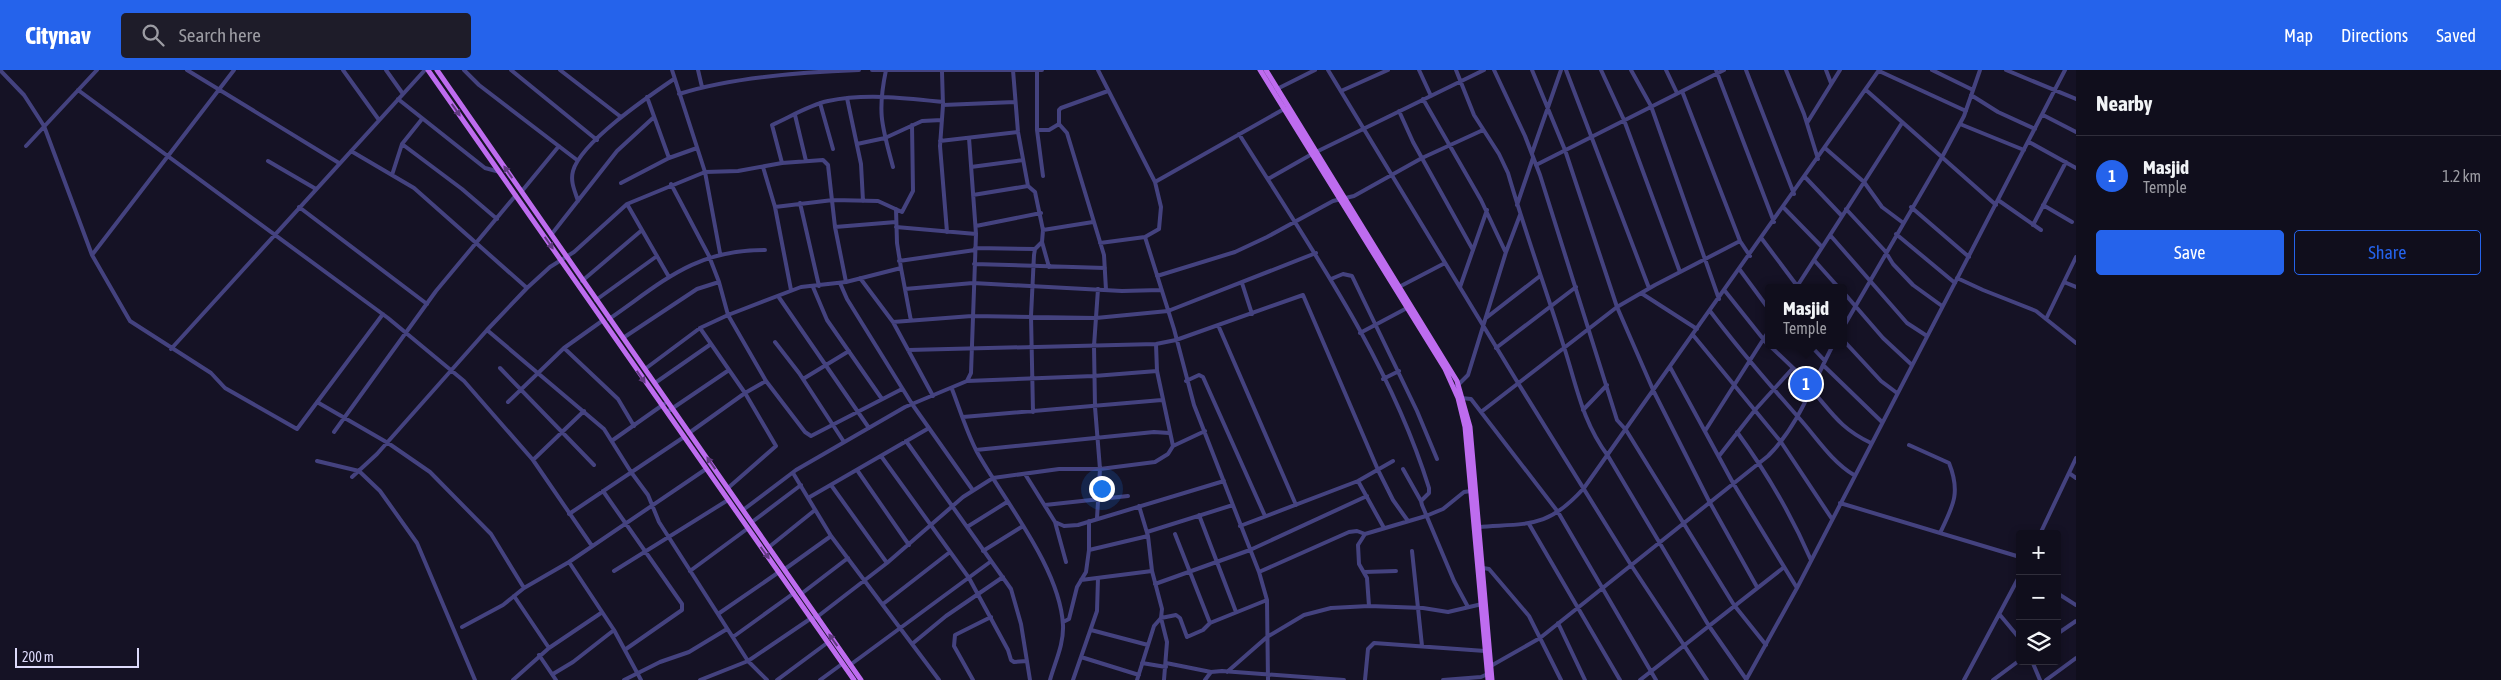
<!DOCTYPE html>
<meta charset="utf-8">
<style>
:root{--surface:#100e1c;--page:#1e1c29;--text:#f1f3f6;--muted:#9c9ca3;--line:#302e3b;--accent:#2563eb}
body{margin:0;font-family:"Asap Condensed",sans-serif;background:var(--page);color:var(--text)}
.controls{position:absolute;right:15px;bottom:15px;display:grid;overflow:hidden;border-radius:5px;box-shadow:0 2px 8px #0003}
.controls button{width:45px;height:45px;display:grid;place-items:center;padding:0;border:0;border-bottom:1px solid var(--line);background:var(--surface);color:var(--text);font:25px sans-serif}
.scale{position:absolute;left:15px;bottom:12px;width:124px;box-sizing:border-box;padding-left:5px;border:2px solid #dddafb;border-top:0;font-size:14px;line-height:18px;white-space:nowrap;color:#dddafb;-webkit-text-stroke:4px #151225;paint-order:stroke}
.you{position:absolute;left:1101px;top:418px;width:18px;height:18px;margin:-12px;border:4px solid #fff;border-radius:50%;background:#1a73e8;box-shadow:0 0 0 8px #1a73e833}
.badge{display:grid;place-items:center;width:32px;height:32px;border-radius:50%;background:var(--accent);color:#fff;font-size:16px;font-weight:700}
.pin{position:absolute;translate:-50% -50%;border:2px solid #fff;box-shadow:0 1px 5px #0006}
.popup{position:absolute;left:1765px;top:214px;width:82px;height:65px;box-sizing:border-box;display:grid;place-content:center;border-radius:5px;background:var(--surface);filter:drop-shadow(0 1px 4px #0005);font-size:16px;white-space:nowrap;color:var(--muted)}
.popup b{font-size:19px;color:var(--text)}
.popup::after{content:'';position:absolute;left:50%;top:100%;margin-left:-10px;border:10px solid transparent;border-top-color:var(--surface)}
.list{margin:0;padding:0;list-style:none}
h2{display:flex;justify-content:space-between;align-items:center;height:65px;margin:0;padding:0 20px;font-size:21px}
h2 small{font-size:16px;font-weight:400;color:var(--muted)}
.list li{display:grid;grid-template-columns:32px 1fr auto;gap:15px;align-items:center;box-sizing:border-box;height:80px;padding:0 20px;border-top:1px solid var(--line)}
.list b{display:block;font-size:19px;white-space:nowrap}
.list p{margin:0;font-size:16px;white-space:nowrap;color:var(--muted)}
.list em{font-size:16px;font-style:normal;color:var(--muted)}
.actions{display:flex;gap:10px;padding:15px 20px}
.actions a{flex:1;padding:11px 0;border:1px solid var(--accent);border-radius:5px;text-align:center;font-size:18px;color:var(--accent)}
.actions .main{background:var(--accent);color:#fff}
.icon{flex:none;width:28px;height:28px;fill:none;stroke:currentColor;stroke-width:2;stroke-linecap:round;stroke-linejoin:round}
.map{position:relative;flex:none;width:2076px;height:610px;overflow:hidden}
header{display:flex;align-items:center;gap:30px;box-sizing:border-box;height:70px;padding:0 25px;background:var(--accent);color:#fff}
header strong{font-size:24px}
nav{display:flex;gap:28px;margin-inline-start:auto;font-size:18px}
.search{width:350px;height:45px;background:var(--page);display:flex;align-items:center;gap:12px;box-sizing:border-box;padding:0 18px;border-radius:5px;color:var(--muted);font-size:19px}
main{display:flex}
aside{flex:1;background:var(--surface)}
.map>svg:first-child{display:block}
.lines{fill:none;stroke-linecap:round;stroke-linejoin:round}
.minor{stroke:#44427f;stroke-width:4}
.major{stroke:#be6cef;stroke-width:5}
.oneway{fill:#613a80}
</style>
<header>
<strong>Citynav</strong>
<div class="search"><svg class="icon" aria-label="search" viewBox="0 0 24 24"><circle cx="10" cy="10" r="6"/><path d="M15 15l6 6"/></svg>Search here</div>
<nav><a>Map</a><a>Directions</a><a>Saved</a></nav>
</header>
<main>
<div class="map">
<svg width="2076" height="610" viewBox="0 0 2076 610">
<rect width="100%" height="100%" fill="#151225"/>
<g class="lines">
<path class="minor" d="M0,0L24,25L44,56L92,185L130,251L211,303L225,318L297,359L383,244
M187,0L339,93
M343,0L379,50
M386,0L403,24
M464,0L479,15L577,90
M511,0L597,70
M560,0L621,47
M672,0L705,102L720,183
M698,0L702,17
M872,0H1042
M886,0C877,43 882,56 893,97
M1013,0L1018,62L1028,116L1035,122L1043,160L1042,172L1049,197
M1037,0V60L1043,106
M1098,0L1155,112L1161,137L1159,159L1145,167L1100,173
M1328,0L1518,313L1631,495L1707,610
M1419,0L1431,26
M1456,0L1474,45L1499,84L1508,103C1525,162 1546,219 1564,277C1577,317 1582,351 1608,386L1709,556L1746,609
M1494,0L1525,66L1540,105L1617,350L1626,360L1734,535L1766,575
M1532,0L1565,80L1617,237L1654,322L1709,431L1757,517
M1566,0L1649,218
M1601,0L1624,50L1680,202
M1631,0L1651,36L1719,229
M1666,0L1677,23
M1716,0L1774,152
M1746,0L1794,124
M1786,0L1804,44L1818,89
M1826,0L1831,13
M1932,0L1973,20
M2006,0L2076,29
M1879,1L1966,41
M942,2L943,35L940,76L947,162
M1277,19L1315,0
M78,20L388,248L464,311L533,390L592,476
M1866,20L1996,135
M1341,21L1388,0
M1682,21L1740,171L1750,186
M679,24C732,7 803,2 859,0
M1971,25L1998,42L2035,59
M647,27L669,88
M847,28L861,94L863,131
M398,29L485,98L500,102
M1423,29L1481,130L1505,181
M820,33L833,79
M943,35L1015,32
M1399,41L1413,72L1473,180
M795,45L806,91
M2043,45L2076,62
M1807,53L1840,0
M1059,54L1067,63L1104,185L1106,220
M1960,54L2024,80
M1037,60H1049L1059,54V40L1061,38L1108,21
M1239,64C1310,177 1389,289 1429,418V423L1421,431L1422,435L1454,511L1468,537
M940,71L1018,62
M2029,72L2076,98
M402,74L462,119L497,149
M857,74L885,68L922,51L942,50
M26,76L97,0
M1825,78L1864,112L1882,137L1902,152
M351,81L414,118L527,218
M1532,83L1561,0
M268,91L316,119
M782,93L772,55C790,47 809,35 828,31C865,23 906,28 943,32
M1536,95L1724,0
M763,97L775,137L791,220
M971,97L1023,90
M392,105L402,74L422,49
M1805,107L1842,146
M1268,109L1312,84L1484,0
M1155,112L1284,39
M621,113L669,88L697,78
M671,114L709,186L719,212L728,245L766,311L805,362L811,366L902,319
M522,121L559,76
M973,125L1028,116
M1998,130L2041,160
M578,131C575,121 570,112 573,101C581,72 649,26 674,9
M800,133L819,216
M627,134L669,207
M1517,135L1533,88
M2043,135L2072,152
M299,137L427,234
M775,137L833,130L878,131L902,142L913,121L912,55
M1911,137L1969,187
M1784,138L1822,177
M896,139L897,173L901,198
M1846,139L1885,181L1893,194L1913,215L1942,236
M2033,155L2066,92
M976,156L1041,143
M835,157L896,152
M896,157L976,164
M1043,160L1093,152
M1896,164L1955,213
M551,165L617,81L654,47
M1830,165L1907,253L1927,266
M1145,167L1174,259L1194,335L1259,502L1267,530L1268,610
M1762,169L1798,217
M975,178L1035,179
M92,185L234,0
M1814,190L1839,218
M899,191L975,180
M974,194L1105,198
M1740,200L1768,238
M1157,206L1235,182L1267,167L1333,131L1354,126L1422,88L1483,60
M860,208L893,252L933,326
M1957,208L1983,220L2036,241L2076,273
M1331,209L1343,204L1352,206L1417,341L1437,389
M582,211L642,160
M2064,212L2076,217
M840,213L847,229L912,334L972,419
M1242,213L1252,244
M813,217L827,250L882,329
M1460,217L1487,140
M1397,218L1445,193
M1796,218L1902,53
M905,219L973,213L1122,221L1161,220
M1725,221L1768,275
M1641,223L1697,259
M1844,223L1883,268L1912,295
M778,226L869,358
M596,230L657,186
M1710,241C1738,278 1768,313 1799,348C1817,368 1831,391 1854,405
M1486,248L1540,206
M609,249C664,211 694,180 765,180
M2046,249L2076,187
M893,252L972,246L1096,248L1168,241L1316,183
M1218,255L1296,435
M1844,256L1941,89L1964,46L1980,0
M700,258L745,323L776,376L728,418
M487,260L604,359L631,402L648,425L659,452L748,591L767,610
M1360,263L1407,238
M1693,265L1781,372L1832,449
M623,268L697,219L719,212
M1844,271L1881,311L1897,323
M775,272L799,303L844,372
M1156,274L1157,301L1173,376
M1769,275L1812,316
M1810,275L1825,291
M564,278L618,329L634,356
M1496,278L1576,217
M171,279L425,0
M908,280L1156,274L1176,270L1303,225L1378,400L1393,430L1408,451
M1823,295L1882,352
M1670,297L1733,413L1797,518
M500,298L594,395
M645,299L700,258L728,245L801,217L846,212L901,198L911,251
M803,309L849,281
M1383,309L1399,301
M967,311L1094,306L1157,301
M1186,311L1199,305L1203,307L1265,446
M655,313L711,274
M1456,317L1468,305L1506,182L1520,145
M952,319C960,340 967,363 977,382C1005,432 1060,498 1063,555C1064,574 1055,592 1050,610
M1811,319C1832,343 1841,359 1871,373
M1461,328L1471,329L1558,442L1656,610
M317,332L388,373L430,402L491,464L524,518
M508,332L564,278L602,251
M1583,340L1607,315
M667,342L729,300
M1033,342L1031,246L1034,185L1035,179L1042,172
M1481,342L1617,237L1655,215L1740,171
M963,347L1162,330
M1705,361L1768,262
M334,362L436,221L516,125
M1737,362C1767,403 1791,444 1811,490
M689,363L745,323L766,311
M613,370L664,334
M906,371L1011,519L1021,554L1030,610
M1909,375L1949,393C1961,423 1953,436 1940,463
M976,380L1154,362L1169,363
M881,386L969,508L1008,580L1011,590L1014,592L1027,591
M1719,386L1755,340L1793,298
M533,390L584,341
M317,391L359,401L380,421L417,473L475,610
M1403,399L1421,431
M857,400L909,475
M793,403L831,466L939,610
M2069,403L2076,408
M1025,404L1055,452L1064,456L1078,455L1224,411
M352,407L377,384L487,260L527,218L550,197L574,182L627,134L705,102L738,101L782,93L823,90L828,95L835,157L846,212
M1358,411L1384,458
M831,415L887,493
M603,421L682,534V540L626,579
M808,428L929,358
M1840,433L2020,487
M1045,435L1128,426
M743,440L796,400L905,337L967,311L971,303L976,164L969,68
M569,444L684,367
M1199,445L1236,542
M1097,448L1100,399L1095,337L1094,276L1098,219
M752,452L801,415
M1055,452L1066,492
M1529,454L1620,610
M1240,456L1358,411L1393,391
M967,457L1007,432
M1478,457C1529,453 1547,459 1584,418L1879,0
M1147,462L1233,435
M1175,464L1210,553
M2040,464L2076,388
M769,477L815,440
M1089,480L1148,466
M983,481L1023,456
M1412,481L1422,576
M569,492L614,560L641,610
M1483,498L1489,499L1529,546L1561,610
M785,499L831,466
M614,501L728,430
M690,501L747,459
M1259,502L1349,462L1357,461L1365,464
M1364,502L1396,501
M1081,510L1152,501
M1155,514L1250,480L1367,426
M2057,523L2076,535
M801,524L848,488
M514,526L549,578
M883,534L950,482
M1369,536L1367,508L1359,494L1358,475L1365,464L1426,446L1443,439L1464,422L1471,421
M718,544L779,502
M2000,545L2020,569
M1063,552L1069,549L1077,517L1086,502L1089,480V451
M1558,553L1585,610
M462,557L503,535L524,518L569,492L706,399
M1091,560L1148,575
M2057,564L2076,551
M733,567L794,523
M912,574L946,546L1003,507
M539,585L556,610
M1081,587L1139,605
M2032,591L2040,610
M1142,593L1166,597
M1166,593L1211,602
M850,595L990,492
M1489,597L1540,568L1768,386C1799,355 1813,313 1833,275
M1227,602L1267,567L1304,545L1331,538L1369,536L1423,538L1448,542L1482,534
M553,604L573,592L614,560
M513,610L549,578L601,543
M624,610L660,592L689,582L727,559
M700,610L748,591L810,549L817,547L887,493L963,427L993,408L1059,399H1100L1155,392L1168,384L1173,376L1205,361
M777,610L827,573
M820,610L842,594
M973,610L954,576L955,565L991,547
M1073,610L1097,541L1098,508
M1137,610L1154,556L1161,548L1162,539L1152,501L1148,466L1139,436
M1164,610L1167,572L1161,548L1176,545L1180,548L1187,567L1203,560L1210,553L1267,530
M1205,610L1211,602L1222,601L1344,610
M1365,610L1368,579L1374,573L1485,581
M1443,610L1481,607L1490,603
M1640,610L1783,498
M1746,610L1797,518L2065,0
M1964,610L2020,505
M1993,610L2020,590
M2046,610L2076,588"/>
<path class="major" d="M428,0L854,610
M437,0L861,610
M1260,0L1445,299L1458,328L1465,357L1488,610
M1266,0L1457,311L1470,357L1492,610"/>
</g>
<defs><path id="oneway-solid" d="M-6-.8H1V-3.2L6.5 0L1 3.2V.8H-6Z" transform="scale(1.25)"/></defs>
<g class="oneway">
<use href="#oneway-solid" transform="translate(456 40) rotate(55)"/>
<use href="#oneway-solid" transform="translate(508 102) rotate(-125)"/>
<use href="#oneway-solid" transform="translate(549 173) rotate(55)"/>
<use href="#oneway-solid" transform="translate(641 307) rotate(55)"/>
<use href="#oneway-solid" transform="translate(711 393) rotate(-125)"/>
<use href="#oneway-solid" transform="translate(765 483) rotate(54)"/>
<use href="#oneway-solid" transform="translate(833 570) rotate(-125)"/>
</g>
</svg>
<div class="controls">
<button>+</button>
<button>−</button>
<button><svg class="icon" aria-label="layers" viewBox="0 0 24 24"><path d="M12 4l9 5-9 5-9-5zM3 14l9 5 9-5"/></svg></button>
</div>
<div class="scale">200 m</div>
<div class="you"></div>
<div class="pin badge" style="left:1806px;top:314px">1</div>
<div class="popup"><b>Masjid</b>Temple</div>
</div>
<aside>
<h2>Nearby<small></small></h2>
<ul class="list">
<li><span class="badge">1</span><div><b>Masjid</b><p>Temple</p></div><em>1.2 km</em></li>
</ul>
<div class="actions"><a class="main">Save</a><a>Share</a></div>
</aside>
</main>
